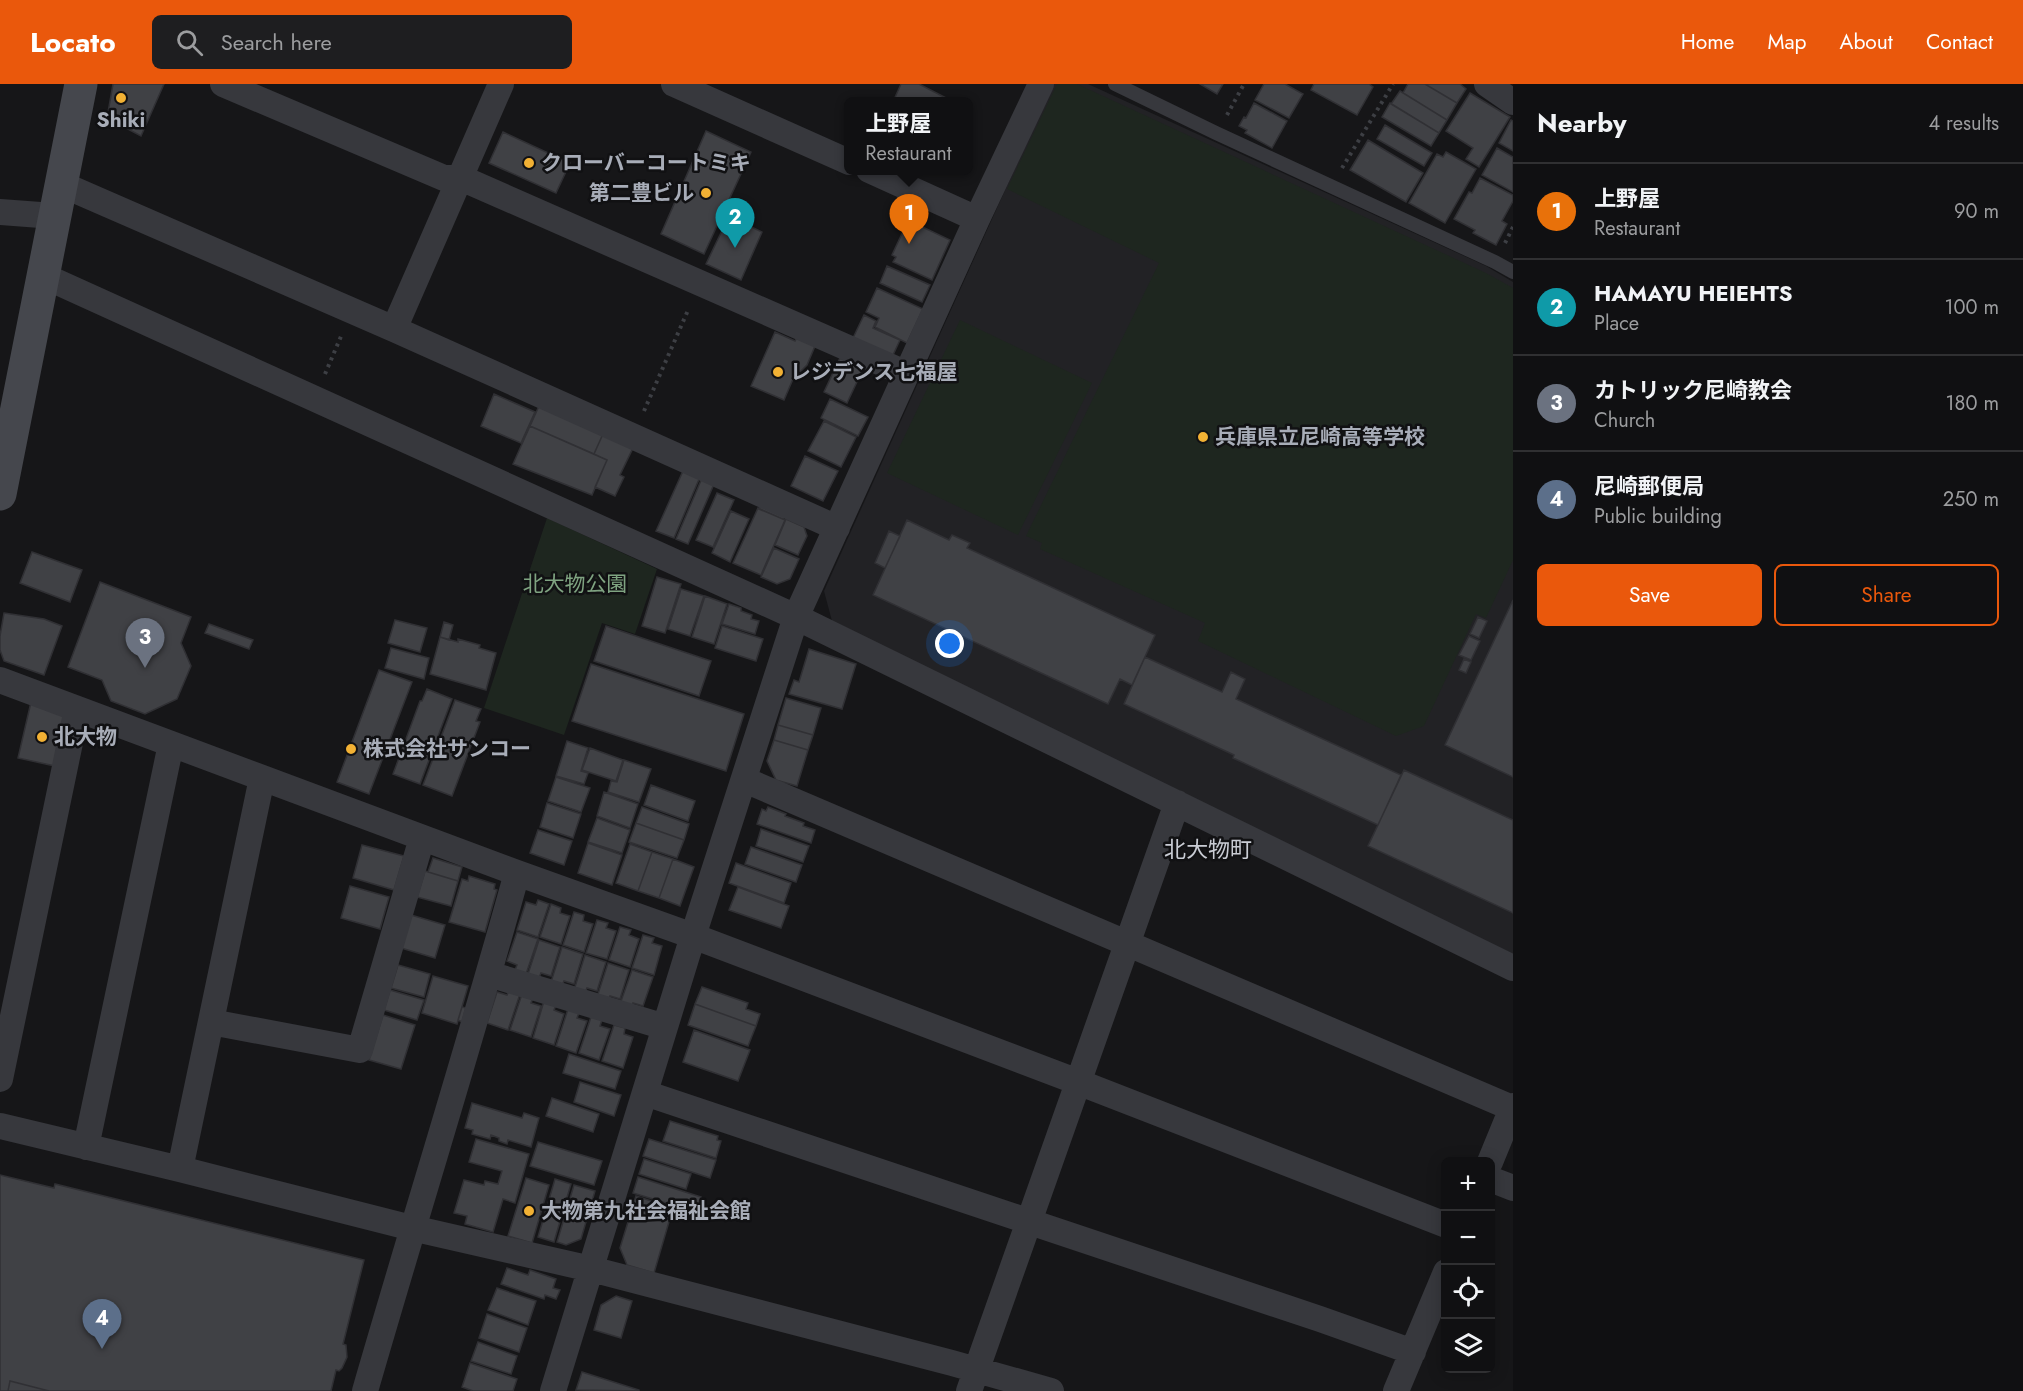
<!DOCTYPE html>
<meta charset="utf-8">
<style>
:root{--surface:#101012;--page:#1e1e20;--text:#f1f3f6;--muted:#9c9d9f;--line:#303032;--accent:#ea580c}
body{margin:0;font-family:Jost,"Noto Sans JP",sans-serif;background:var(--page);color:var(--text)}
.controls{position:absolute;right:18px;bottom:18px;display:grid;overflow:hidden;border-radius:9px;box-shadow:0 3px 15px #0003}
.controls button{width:54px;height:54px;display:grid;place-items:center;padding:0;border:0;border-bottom:2px solid var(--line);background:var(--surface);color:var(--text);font:30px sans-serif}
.you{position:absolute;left:950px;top:560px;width:21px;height:21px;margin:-15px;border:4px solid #fff;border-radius:50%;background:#1a73e8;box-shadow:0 0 0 9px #1a73e833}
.badge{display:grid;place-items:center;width:39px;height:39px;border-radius:50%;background:var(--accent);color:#fff;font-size:20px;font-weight:700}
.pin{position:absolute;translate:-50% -50px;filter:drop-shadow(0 2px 3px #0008)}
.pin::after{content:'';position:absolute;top:32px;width:21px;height:18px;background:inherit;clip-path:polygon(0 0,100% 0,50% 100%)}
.popup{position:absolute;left:844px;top:13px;width:129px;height:78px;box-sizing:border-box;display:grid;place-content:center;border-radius:9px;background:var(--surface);filter:drop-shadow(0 2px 4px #0005);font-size:20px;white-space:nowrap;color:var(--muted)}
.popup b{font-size:22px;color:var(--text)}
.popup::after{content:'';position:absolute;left:50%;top:100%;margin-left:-12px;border:12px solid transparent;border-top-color:var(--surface)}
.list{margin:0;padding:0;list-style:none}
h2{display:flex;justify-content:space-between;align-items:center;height:78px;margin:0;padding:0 24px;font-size:26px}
h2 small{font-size:20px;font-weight:400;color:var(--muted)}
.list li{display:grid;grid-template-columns:39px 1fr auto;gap:18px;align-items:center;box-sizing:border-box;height:96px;padding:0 24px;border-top:2px solid var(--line)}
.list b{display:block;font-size:22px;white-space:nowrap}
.list p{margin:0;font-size:20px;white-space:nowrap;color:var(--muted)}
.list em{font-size:20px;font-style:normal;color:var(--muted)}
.actions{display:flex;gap:12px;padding:18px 24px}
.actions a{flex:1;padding:14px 0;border:2px solid var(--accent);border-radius:9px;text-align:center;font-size:21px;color:var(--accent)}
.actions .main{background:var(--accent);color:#fff}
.icon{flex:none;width:33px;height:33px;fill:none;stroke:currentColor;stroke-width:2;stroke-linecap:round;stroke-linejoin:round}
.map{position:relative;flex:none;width:1513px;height:1307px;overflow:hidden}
header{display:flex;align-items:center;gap:36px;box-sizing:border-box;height:84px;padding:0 30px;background:var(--accent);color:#fff}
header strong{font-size:28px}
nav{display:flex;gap:33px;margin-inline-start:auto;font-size:21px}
.search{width:420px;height:54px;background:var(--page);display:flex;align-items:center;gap:15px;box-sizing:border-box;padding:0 21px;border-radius:9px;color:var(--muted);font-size:22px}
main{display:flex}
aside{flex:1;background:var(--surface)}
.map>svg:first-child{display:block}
.built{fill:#222225}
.green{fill:#1e261f}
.building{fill:#404145;stroke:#303034;stroke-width:1.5}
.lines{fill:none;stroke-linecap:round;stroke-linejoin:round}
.path{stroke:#3d3f44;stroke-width:4;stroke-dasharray:3 4.5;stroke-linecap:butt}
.lane{stroke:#37383d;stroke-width:14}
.street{stroke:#37383d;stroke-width:26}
.secondary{stroke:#45474d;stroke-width:33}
.poi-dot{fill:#f2b134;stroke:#111113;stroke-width:2}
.labels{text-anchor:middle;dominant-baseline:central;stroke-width:5;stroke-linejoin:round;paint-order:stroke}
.poi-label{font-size:21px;font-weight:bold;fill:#a8adb8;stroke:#111113;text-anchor:start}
.park-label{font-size:21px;fill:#7fa381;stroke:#111113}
.neighbourhood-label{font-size:22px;fill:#c9ccd4;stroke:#111113}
</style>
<header>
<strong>Locato</strong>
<div class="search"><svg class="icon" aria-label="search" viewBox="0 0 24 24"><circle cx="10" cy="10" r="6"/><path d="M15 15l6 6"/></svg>Search here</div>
<nav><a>Home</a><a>Map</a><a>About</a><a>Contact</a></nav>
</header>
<main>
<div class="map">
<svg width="1513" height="1307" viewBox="0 0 1513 1307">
<rect width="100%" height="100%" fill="#161618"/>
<path class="built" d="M1053,0H1088L1486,182L1513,198V870L832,537L824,507Z"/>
<path class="green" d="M1057,0H1077L1486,189L1513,204V476L1486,534L1476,530L1424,642L1396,652L1198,557L1205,539L1040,465L1042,459L1026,452L1159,179L1007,105Z
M960,236L1092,299L1018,451L887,389Z
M547,434L657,485L635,550L602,539L564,651L484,624Z"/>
<path class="building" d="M113,0H164L141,52L107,34Z
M901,0H919L950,16V18H893Z
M1200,0H1223L1217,10Z
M1264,0H1285L1303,10L1289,34L1255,16Z
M1314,0H1369L1373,3L1357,31L1311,6Z
M1408,0H1425L1457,19L1447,36L1403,9Z
M1425,0H1460L1466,5L1457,19Z
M1400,7L1447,36L1439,49L1391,20Z
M1470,9L1510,33L1479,83L1466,75L1473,64L1446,47Z
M1254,19L1287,37L1272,64L1245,49L1247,46L1239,42L1244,33L1246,34Z
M1390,19L1439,49L1431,62L1382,33Z
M1511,36L1513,37V67L1499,59Z
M1385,41L1432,69L1424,82L1377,55Z
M706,47L751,68L704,170L661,150Z
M503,48L570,79L556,109L489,79Z
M1368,56L1423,89L1406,118L1350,86Z
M1497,64L1513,73V108L1482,91Z
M1446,68L1476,85L1445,139L1409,119L1437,70L1443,73Z
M1480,94L1513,111V117L1502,137L1507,140L1496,161L1473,149L1475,146L1454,135L1469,108L1472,109Z
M729,132L762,148L741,196L706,180Z
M912,138L950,156L932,196L893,178L896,173L892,171L906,141L910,143Z
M887,182L930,201L922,218L880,199Z
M877,204L923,225L907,259L875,243L879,234L866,228Z
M864,231L876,237L873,244L900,256L893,271L852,256Z
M775,248L795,257L797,253L815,262L807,281L793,295L784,316L751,302Z
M840,274L863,285L847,319L824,308Z
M494,310L535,328L521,359L481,342Z
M830,315L868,333L858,352L821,334Z
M539,322L603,350L594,370L530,342Z
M824,337L856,353L841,383L808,367Z
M530,342L607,376L592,411L513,380Z
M603,350L633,364L620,391L624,393L615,412L595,403L607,376L594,370Z
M805,372L838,387L823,417L791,402Z
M683,387L700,393L674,454L656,447Z
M702,394L714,400L688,460L676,455Z
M717,409L734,416L713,463L696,456Z
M762,419L786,430L783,435L759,425Z
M758,424L785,436L761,491L733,479Z
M731,427L749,435L730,478L712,469Z
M786,435L804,443L807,452L798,471L775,461Z
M907,436L949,456L952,451L970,459L967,464L1155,551L1132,601L1120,595L1108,620L873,511Z
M889,447L900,452L885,484L875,479Z
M774,464L799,475L790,495L777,500L761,493Z
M32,468L82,486L70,518L20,499Z
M657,493L681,500L665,549L642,542Z
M100,498L191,533L181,559L191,582L177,615L145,630L111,617L102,596L68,583Z
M681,505L704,512L690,552L668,545Z
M705,512L727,520L714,560L692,553Z
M1513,516V693L1445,661Z
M729,520L741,524V527L752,531L751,535L759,537L755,550L722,540Z
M4,529L44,535L62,542L44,591L4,577L0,566V552Z
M1478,533L1487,537L1479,554L1470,550Z
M395,536L427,544L420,568L388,559Z
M444,538L453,541L449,556L440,553Z
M209,540L253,556L249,565L205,549Z
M606,542L711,577L699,612L594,577Z
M722,542L763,555L756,577L715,564Z
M1469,552L1480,557L1471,576L1459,571Z
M440,553L458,558V555L480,561L479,564L496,569L486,606L430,590Z
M391,564L429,574L424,595L385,584Z
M809,565L856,580L842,625L789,610L794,596L799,598Z
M1145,573L1222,608L1231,588L1245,595L1236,615L1401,691L1378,741L1233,674L1234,671L1124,620Z
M1464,575L1471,578L1466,589L1459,586Z
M591,580L744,630L726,687L572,637Z
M379,586L412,598L369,710L337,698Z
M427,605L452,615L420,700L393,690L420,617H422Z
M786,614L821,624L813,651L778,641Z
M455,616L481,625L476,637L480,638L452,712L423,701Z
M31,618L65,632L55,682L18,674Z
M778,641L813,651L808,666L774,656Z
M774,656L808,666L797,702L776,696L767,677Z
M567,657L588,664L581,687L588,689L584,700L556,692Z
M590,664L623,676L616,697L582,686Z
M624,676L651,685L639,718L608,708L611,697L617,698Z
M1404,686L1513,736V829L1368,762Z
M556,693L590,704L581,728L548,717Z
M651,701L695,717L688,737L644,721Z
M604,708L638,720L630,744L597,732Z
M547,719L581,730L573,754L540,743Z
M642,723L689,740L684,756L636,739Z
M768,723L786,730L785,732L804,739L803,742L815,746L811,759L757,740L762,725L766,727Z
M597,734L630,746L622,769L588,758Z
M636,739L684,756L677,774L629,758Z
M761,745L809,762L803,778L756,762Z
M538,746L572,757L564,781L530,769Z
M588,759L622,771L612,801L578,789Z
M630,760L652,768L638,807L616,799Z
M362,761L404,772L394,806L353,794Z
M751,763L802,781L796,798L745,780Z
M652,768L673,775L659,814L638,807Z
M433,774L462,783L458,797L428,788Z
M673,775L694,783L680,822L659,814Z
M736,779L791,799L784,819L729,799Z
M425,787L458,797L451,822L417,813Z
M469,792L495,800L494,805L497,806L485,848L449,838L462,795L468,797Z
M350,802L389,813L380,845L341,834Z
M738,803L789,822L781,844L729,826Z
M538,816L549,820L538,853L517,846L526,818L536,821Z
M551,820L561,824L560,829L570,832L561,860L540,853Z
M574,828L584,831L583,837L593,840L584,868L563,861Z
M411,831L445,841L435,874L401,864Z
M597,836L608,839L606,844L616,847L607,875L586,869Z
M620,843L631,846L629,851L639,855L630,883L609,876Z
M517,848L538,855L526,890L515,886L517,881L507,877Z
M643,851L654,854L652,859L662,862L654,891L632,884Z
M539,856L560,863L551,892L541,889L539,894L528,890Z
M562,863L583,870L574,900L564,897L562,902L551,898Z
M585,871L606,878L597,907L587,904L585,909L574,906Z
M608,879L629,886L620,915L610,912L608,917L597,913Z
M398,881L430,890L424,913L391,904Z
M632,886L653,893L643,922L633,919L632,924L620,920Z
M433,892L468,902L457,940L422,929Z
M702,903L748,919L746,925L760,930L756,942L695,920Z
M390,906L424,916L417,936L384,926Z
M509,906L520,910L508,946L487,939L497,908L507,911Z
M522,910L533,914L531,919L541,922L531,953L510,946Z
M544,917L556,921L554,926L564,930L554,961L533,954Z
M695,920L756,942L748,962L688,941Z
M462,923L466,924L462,938L458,936Z
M568,925L579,929L577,934L587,937L576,969L556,962Z
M383,931L415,941L401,985L369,976Z
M591,933L602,936L600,942L610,945L599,976L579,969Z
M614,941L625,944L624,950L633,953L623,984L602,977Z
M694,946L750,966L738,997L683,978Z
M569,970L621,987L615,1005L563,989Z
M580,998L621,1011L614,1032L574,1018Z
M552,1014L599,1030L593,1048L546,1032Z
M472,1019L522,1034L524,1029L539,1034L531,1063L508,1056L507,1060L499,1057V1054L491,1051L490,1055L472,1050L473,1046L465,1044Z
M670,1037L718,1052L717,1056L721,1057L716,1074L663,1057Z
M476,1055L529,1070L515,1119L503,1115L493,1148L465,1140L467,1132L454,1129L464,1096L484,1101L485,1097L498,1100L502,1087L469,1078Z
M649,1055L716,1076L710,1094L643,1072Z
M538,1058L602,1077L594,1101L530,1082Z
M644,1075L691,1090L686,1105L639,1090Z
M0,1091L54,1104L55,1100L364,1176L343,1260L346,1261L347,1273L342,1284L339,1287L336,1286L331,1307H49L10,1297L8,1307H0Z
M638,1093L701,1113L696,1128L633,1109Z
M526,1094L549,1101L532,1159L508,1152Z
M555,1095L571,1100L554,1158L538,1153Z
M574,1101L595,1107L581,1155L566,1161L557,1158Z
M636,1112L673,1124L654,1189L627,1181L620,1164Z
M507,1184L528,1191L530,1186L556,1195L553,1204L560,1206L556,1215L545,1211L544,1215L501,1200Z
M497,1204L536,1217L528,1241L488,1226Z
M616,1212L632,1217L621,1254L594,1246L601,1221Z
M487,1230L527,1244L519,1268L479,1254Z
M478,1258L517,1272L511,1290L471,1277Z
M470,1279L517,1295L513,1307H473L462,1303Z
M582,1288L639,1306V1307L576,1306Z
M10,1297L49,1307H8Z"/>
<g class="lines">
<path class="path" d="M1227,31L1244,0
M1342,84L1393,0
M1505,159L1513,143
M325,290L342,250
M644,327L689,224"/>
<path class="lane" d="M1115,0L1216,49L1495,178L1513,188"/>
<path class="street" d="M223,0L444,94H461L907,290
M674,0L849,78
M1487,0L1513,18
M869,86L977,135
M61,100L394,245L837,444
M0,128L54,132
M44,192L796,533L1513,884
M394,245L501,0
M0,596L517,789L693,852L1078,998L1446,1141
M745,696L1512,1024
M489,890L665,943
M211,938L360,966L422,754
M0,995L77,625
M645,1009L1320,1235L1413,1268
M0,1042L180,1085L412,1144L591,1185L952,1279L1051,1307
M86,1063L171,660
M1490,1078L1513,1022
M180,1085L262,694
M1490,1095L1513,1104
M365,1307C415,1134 469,963 517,789
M553,1307L693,852L796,533L977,135L1041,0
M969,1307L1177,719
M1396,1307L1446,1188"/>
<path class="secondary" d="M0,410L81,0"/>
</g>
<g class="poi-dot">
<circle cx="121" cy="14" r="6"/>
<circle cx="529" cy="79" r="6"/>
<circle cx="706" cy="109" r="6"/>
<circle cx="778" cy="288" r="6"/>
<circle cx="1203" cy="353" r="6"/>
<circle cx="42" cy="653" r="6"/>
<circle cx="351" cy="665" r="6"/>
<circle cx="529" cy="1127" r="6"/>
</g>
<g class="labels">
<g class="poi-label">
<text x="121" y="36" text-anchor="middle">Shiki</text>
<text x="541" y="79">クローバーコートミキ</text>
<text x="694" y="109" text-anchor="end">第二豊ビル</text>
<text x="790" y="288">レジデンス七福屋</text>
<text x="1215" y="353">兵庫県立尼崎高等学校</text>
<text x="54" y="653">北大物</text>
<text x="363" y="665">株式会社サンコー</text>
<text x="541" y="1127">大物第九社会福祉会館</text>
</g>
<g class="park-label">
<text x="575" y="500">北大物公園</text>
</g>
<g class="neighbourhood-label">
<text x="1208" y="765">北大物町</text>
</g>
</g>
</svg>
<div class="controls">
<button>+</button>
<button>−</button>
<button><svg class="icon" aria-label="locate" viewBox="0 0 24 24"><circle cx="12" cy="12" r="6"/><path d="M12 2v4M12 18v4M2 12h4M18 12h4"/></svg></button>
<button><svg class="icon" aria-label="layers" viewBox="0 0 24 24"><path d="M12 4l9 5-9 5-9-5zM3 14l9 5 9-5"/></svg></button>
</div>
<div class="you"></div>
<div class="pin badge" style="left:909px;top:160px;background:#e8710a">1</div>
<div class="popup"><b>上野屋</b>Restaurant</div>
<div class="pin badge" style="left:735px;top:164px;background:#0f9aa8">2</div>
<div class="pin badge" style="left:145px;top:584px;background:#6b7280">3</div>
<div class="pin badge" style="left:102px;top:1265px;background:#5c6f8a">4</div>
</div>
<aside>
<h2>Nearby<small>4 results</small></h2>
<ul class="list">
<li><span class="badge" style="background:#e8710a">1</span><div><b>上野屋</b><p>Restaurant</p></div><em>90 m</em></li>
<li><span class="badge" style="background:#0f9aa8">2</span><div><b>HAMAYU HEIEHTS</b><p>Place</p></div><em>100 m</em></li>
<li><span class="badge" style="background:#6b7280">3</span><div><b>カトリック尼崎教会</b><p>Church</p></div><em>180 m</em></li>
<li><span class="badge" style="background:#5c6f8a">4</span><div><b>尼崎郵便局</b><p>Public building</p></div><em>250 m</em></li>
</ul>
<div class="actions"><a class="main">Save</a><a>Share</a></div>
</aside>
</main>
